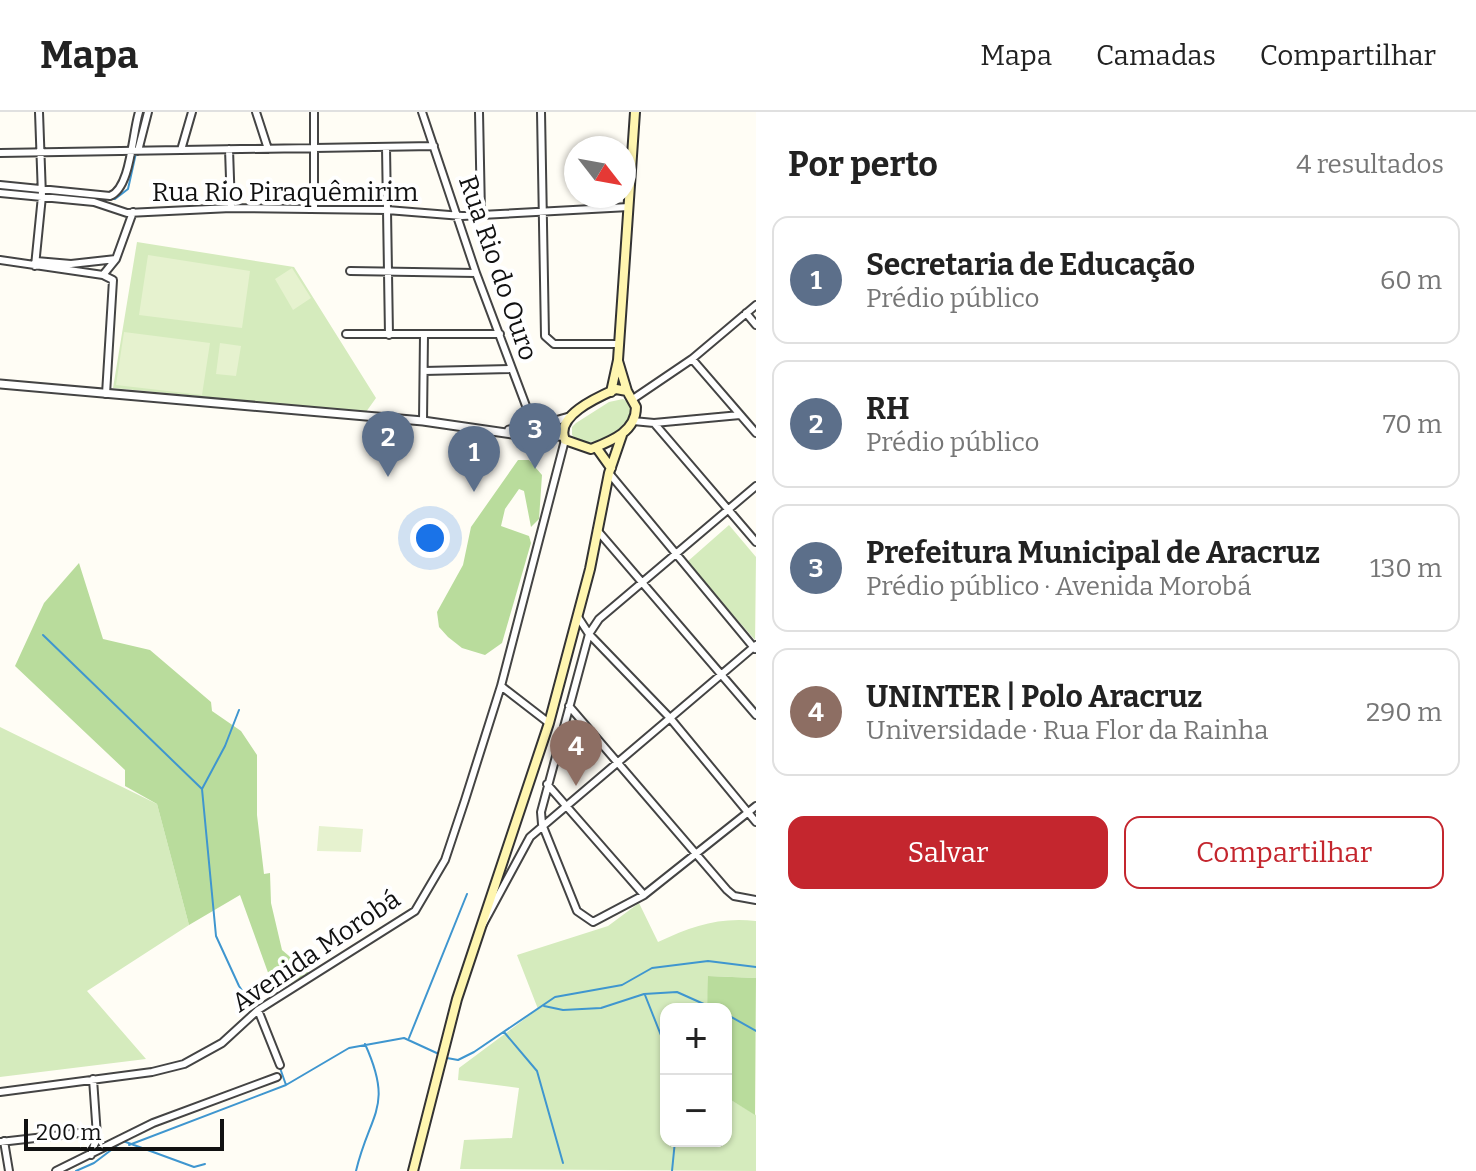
<!DOCTYPE html>
<html lang="pt">
<meta charset="utf-8">
<style>
:root{--surface:#fff;--page:#f6f6f6;--text:#222;--muted:#767676;--line:#e0e0e0;--accent:#c4262e}
body{margin:0;font-family:Bitter,serif;background:var(--page);color:var(--text)}
.controls{position:absolute;right:24px;bottom:24px;display:grid;overflow:hidden;border-radius:16px;box-shadow:0 2px 6px #0004}
.controls button{width:72px;height:72px;display:grid;place-items:center;padding:0;border:0;border-bottom:2px solid var(--line);background:var(--surface);color:var(--text);font:40px sans-serif}
.compass{position:absolute;left:564px;top:24px;width:72px;height:72px;border-radius:50%;background:var(--surface);box-shadow:0 2px 6px #0004;rotate:121deg}
.scale{position:absolute;left:24px;bottom:20px;width:200px;box-sizing:border-box;padding-left:8px;border:4px solid #111;border-top:0;font-size:22px;line-height:28px;white-space:nowrap;color:#111;-webkit-text-stroke:6px #fff;paint-order:stroke}
.you{position:absolute;left:430px;top:426px;width:28px;height:28px;margin:-20px;border:6px solid #fff;border-radius:50%;background:#1a73e8;box-shadow:0 0 0 12px #1a73e833}
.badge{display:grid;place-items:center;width:52px;height:52px;border-radius:50%;background:var(--accent);color:#fff;font-size:26px;font-weight:700}
.pin{position:absolute;translate:-50% -66px;filter:drop-shadow(0 2px 4px #0008)}
.pin::after{content:'';position:absolute;top:42px;width:28px;height:24px;background:inherit;clip-path:polygon(0 0,100% 0,50% 100%)}
.list{margin:0;padding:0;list-style:none}
h2{display:flex;justify-content:space-between;align-items:center;height:104px;margin:0;padding:0 32px;font-size:34px}
h2 small{font-size:26px;font-weight:400;color:var(--muted)}
.list li{display:grid;grid-template-columns:52px 1fr auto;gap:24px;align-items:center;box-sizing:border-box;height:128px;margin:0 16px 16px;padding:0 16px;border:2px solid var(--line);border-radius:16px}
.list b{display:block;font-size:30px;white-space:nowrap}
.list p{margin:0;font-size:26px;white-space:nowrap;color:var(--muted)}
.list em{font-size:26px;font-style:normal;color:var(--muted)}
.actions{display:flex;gap:16px;padding:24px 32px}
.actions a{flex:1;padding:18px 0;border:2px solid var(--accent);border-radius:16px;text-align:center;font-size:28px;color:var(--accent)}
.actions .main{background:var(--accent);color:#fff}
.map{position:relative;flex:none;width:756px;height:1059px;overflow:hidden}
header{display:flex;align-items:center;gap:48px;box-sizing:border-box;height:112px;padding:0 40px;background:var(--surface);border-bottom:2px solid var(--line)}
header strong{font-size:38px}
nav{display:flex;gap:44px;margin-inline-start:auto;font-size:28px}
main{display:flex}
aside{flex:1;background:var(--surface)}
.map>svg:first-child{display:block}
.green{fill:#d5ebbd}
.forest{fill:#b9dc9c}
.pitch{fill:#e6f2cf}
.lines{fill:none;stroke-linecap:round;stroke-linejoin:round}
.stream{stroke:#3f96cf;stroke-width:2}
.minor-casing{stroke:#444;stroke-width:10}
.tertiary-casing{stroke:#444;stroke-width:11}
.secondary-casing{stroke:#333;stroke-width:12}
.minor{stroke:#fff;stroke-width:6}
.tertiary{stroke:#fff;stroke-width:7}
.secondary{stroke:#fff6b0;stroke-width:8}
.labels{text-anchor:middle;dominant-baseline:central;stroke-width:8;stroke-linejoin:round;paint-order:stroke}
.street-label{font-size:26px;fill:#111;stroke:#fff}
</style>
<header>
<strong>Mapa</strong>
<nav><a>Mapa</a><a>Camadas</a><a>Compartilhar</a></nav>
</header>
<main>
<div class="map">
<svg width="756" height="1059" viewBox="0 0 756 1059">
<rect width="100%" height="100%" fill="#fffdf5"/>
<path class="green" d="M137,130L294,155L376,286L366,300L113,276Z
M623,287L630,292L631,302C620,321 591,341 572,323V315L576,311L609,290Z
M729,413L756,445L755,528L687,450Z
M0,615L157,692L189,813L87,879L146,947L0,965Z
M639,791L658,830C693,814 718,805 756,809V866L709,864L707,897H666V1029H726V985L756,1003V1059L460,1057L464,1028L512,1026L519,976L458,968L459,956L538,897L517,843L608,814Z"/>
<path class="forest" d="M518,348H529L542,363L539,407L531,415L524,379L519,377L505,397L501,414L529,424L531,431L502,531L485,543L462,536L448,525L439,515L437,500L463,453L471,415Z
M79,451L103,527L150,538L211,590L212,599L241,619L257,643V703L264,762L270,761L271,791L282,838L309,861L275,880L240,783L189,813L157,692L125,674V658L15,554L44,491Z
M708,864L756,866L755,1003L726,985V897H707Z"/>
<path class="pitch" d="M148,143L250,159L242,216L139,203Z
M292,156L311,186L293,198L275,167Z
M124,220L210,231L202,283L116,273Z
M220,231L241,234L236,264L216,262Z
M319,714L363,717L361,740L317,739Z"/>
<g class="lines">
<path class="stream" d="M138,26L143,0
M67,84L115,87L128,77L136,41
M43,523L202,677L216,824L239,874L256,899
M202,677L225,634L239,598
M645,883L666,936
M544,894L563,898L601,896L644,882L677,880L715,897
M726,902L756,919
M504,920L537,959L563,1051
M409,926L467,782
M447,946L458,948L474,940L555,885L622,873L652,856L708,849L756,855
M280,956L286,973
M129,1033L286,973L349,936L404,926L441,943
M76,1059L94,1051L123,1029L194,1055L205,1052
M356,1059C370,1000 394,996 365,932
M672,1059L675,1029"/>
<defs>
<path id="minor" d="M256,0L268,37
M422,0L476,161L534,315L533,325
M479,0L481,101
M541,0L545,224L554,232H619
M386,35L389,223
M229,37L231,96
M181,38L192,0
M138,39L148,0
M0,41L434,34
M0,73L110,84C131,76 132,22 139,0
M0,81L94,90L127,101L231,96L387,98L462,104L629,95
M314,97V0
M0,148L103,163L113,168L106,282
M36,149L71,152L116,147
M35,154L42,84L39,0
M350,159L476,161
M103,163L116,147L133,100
M746,201L756,213
M346,222H500
M692,247L756,321
M424,259L512,257
M633,287L692,247L756,193
M423,309L424,223
M633,309L654,311L756,430
M654,311L740,303
M609,361L755,537
M756,374L599,507L589,522L541,700L542,712L577,799L593,810L644,783L756,694
M597,418L756,603
M578,505L589,522L670,606L756,710
M501,574L549,611
M569,594L727,778L734,784L756,788
M547,672L644,783
M483,812L530,725L756,533
M258,898L280,953
M0,980L152,960L184,952L222,931L258,898L415,799L445,748L465,688L501,574L565,328
M4,1029L9,1059
M0,1030L97,1019
M91,1043L97,1024L93,967
M56,1059L153,1011L277,965"/>
<path id="tertiary" d="M0,272L423,309L533,325L562,324
M509,318L534,315L569,305"/>
<path id="secondary" d="M618,249L627,279
M616,277L627,279L636,295C636,320 611,329 591,337L565,328C554,304 598,285 616,277Z
M611,280L618,248L635,0
M596,335L611,356
M413,1059L457,887L549,611L590,457L609,361L622,323"/>
</defs>
<use href="#minor" class="minor-casing"/>
<use href="#tertiary" class="tertiary-casing"/>
<use href="#secondary" class="secondary-casing"/>
<use href="#minor" class="minor"/>
<use href="#tertiary" class="tertiary"/>
<use href="#secondary" class="secondary"/>
</g>
<g class="labels">
<g class="street-label">
<text x="285" y="80">Rua Rio Piraquêmirim</text>
<text transform="translate(498 156) rotate(71)">Rua Rio do Ouro</text>
<text transform="translate(316 839) rotate(-34)">Avenida Morobá</text>
</g>
</g>
</svg>
<div class="controls">
<button>+</button>
<button>−</button>
</div>
<svg class="compass" viewBox="-18 -18 36 36"><path d="M0-13l5 13h-10z" fill="#e53935"/><path d="M0 13l5-13h-10z" fill="#767676"/></svg>
<div class="scale">200 m</div>
<div class="you"></div>
<div class="pin badge" style="left:474px;top:380px;background:#5c6f8a">1</div>
<div class="pin badge" style="left:388px;top:365px;background:#5c6f8a">2</div>
<div class="pin badge" style="left:535px;top:357px;background:#5c6f8a">3</div>
<div class="pin badge" style="left:576px;top:674px;background:#8d6e63">4</div>
</div>
<aside>
<h2>Por perto<small>4 resultados</small></h2>
<ul class="list">
<li><span class="badge" style="background:#5c6f8a">1</span><div><b>Secretaria de Educação</b><p>Prédio público</p></div><em>60 m</em></li>
<li><span class="badge" style="background:#5c6f8a">2</span><div><b>RH</b><p>Prédio público</p></div><em>70 m</em></li>
<li><span class="badge" style="background:#5c6f8a">3</span><div><b>Prefeitura Municipal de Aracruz</b><p>Prédio público · Avenida Morobá</p></div><em>130 m</em></li>
<li><span class="badge" style="background:#8d6e63">4</span><div><b>UNINTER | Polo Aracruz</b><p>Universidade · Rua Flor da Rainha</p></div><em>290 m</em></li>
</ul>
<div class="actions"><a class="main">Salvar</a><a>Compartilhar</a></div>
</aside>
</main>
